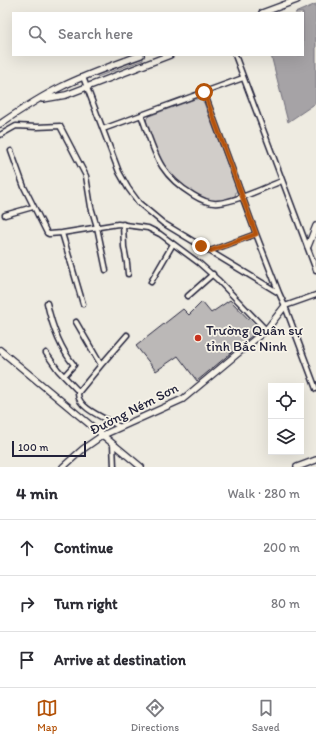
<!DOCTYPE html>
<meta charset="utf-8">
<style>
:root{--surface:#fff;--page:#f7f7f7;--text:#2b2b33;--muted:#7c7c81;--line:#e1e1e2;--accent:#b45309}
body{margin:0;font-family:Itim,sans-serif;background:var(--page);color:var(--text)}
.controls{position:absolute;right:12px;bottom:12px;display:grid;overflow:hidden;border-radius:0px;box-shadow:0 4px 16px #0002}
.controls button{width:36px;height:36px;display:grid;place-items:center;padding:0;border:0;border-bottom:1px solid var(--line);background:var(--surface);color:var(--text);font:20px sans-serif}
.scale{position:absolute;left:12px;bottom:10px;width:74px;box-sizing:border-box;padding-left:4px;border:2px solid #22223b;border-top:0;font-size:11px;line-height:14px;white-space:nowrap;color:#22223b;-webkit-text-stroke:3px #f7f3e8;paint-order:stroke}
.stop{position:absolute;width:12px;height:12px;margin:-9px;border:3px solid #b45309;border-radius:50%;background:#fff}
.stop.end{background:#b45309;border-color:#fff;box-shadow:0 1px 4px #0008}
.list{margin:0;padding:0;list-style:none}
h2{display:flex;justify-content:space-between;align-items:center;height:52px;margin:0;padding:0 16px;font-size:17px}
h2 small{font-size:13px;font-weight:400;color:var(--muted)}
.list li{display:grid;grid-template-columns:26px 1fr auto;gap:12px;align-items:center;box-sizing:border-box;height:56px;padding:0 16px;border-top:1px solid var(--line)}
.list b{display:block;font-size:15px;white-space:nowrap}
.list em{font-size:13px;font-style:normal;color:var(--muted)}
.icon{flex:none;width:22px;height:22px;fill:none;stroke:currentColor;stroke-width:2;stroke-linecap:round;stroke-linejoin:round}
.map{position:relative;flex:none;width:316px;height:467px;overflow:hidden}
.search{position:absolute;background:var(--surface);box-shadow:0 4px 16px #0002;left:12px;right:12px;top:12px;height:44px;display:flex;align-items:center;gap:10px;box-sizing:border-box;padding:0 14px;border-radius:0px;color:var(--muted);font-size:15px}
.sheet{height:220px;background:var(--surface)}
nav{display:flex;justify-content:space-around;align-items:center;box-sizing:border-box;height:56px;border-top:1px solid var(--line);background:var(--surface);font-size:11px;color:var(--muted)}
nav a{display:grid;justify-items:center;gap:2px}
nav .on{color:var(--accent)}
.map>svg:first-child{display:block}
.green{fill:#d1cdc9;stroke:#7a7882}
.water{fill:#a6a3a6;stroke:#716f7b}
.building{fill:#bbb8b7;stroke:#22223b}
.lines{fill:none;stroke-linecap:round;stroke-linejoin:round}
.street-casing{stroke:#22223b;stroke-width:7}
.secondary-casing{stroke:#22223b;stroke-width:8}
.street{stroke:#f7f3e8;stroke-width:4}
.secondary{stroke:#f7f3e8;stroke-width:5.5}
.route{stroke:#b45309;stroke-width:5}
.poi-dot{fill:#c8321e;stroke:#f7f3e8;stroke-width:1.5}
.labels{text-anchor:middle;dominant-baseline:central;stroke-width:3.5;stroke-linejoin:round;paint-order:stroke}
.poi-label{font-size:14px;fill:#22223b;stroke:#f7f3e8;text-anchor:start}
.street-label{font-size:14px;fill:#22223b;stroke:#f7f3e8}
</style>
<div class="map">
<svg width="316" height="467" viewBox="0 0 316 467">
<rect width="100%" height="100%" fill="#eeebe1"/>
<filter id="ink" filterUnits="userSpaceOnUse"><feTurbulence type="fractalNoise" baseFrequency=".025" numOctaves="2"/><feDisplacementMap in="SourceGraphic" scale="8" xChannelSelector="R" yChannelSelector="G"/><feConvolveMatrix kernelMatrix="1 2 1 2 8 2 1 2 1" color-interpolation-filters="sRGB"/></filter>
<g filter="url(#ink)">
<path class="green" d="M143,58V60L97,77L96,76L99,74Z
M195,99H201L204,103L237,189L235,196C228,199 221,202 214,201C200,199 174,181 166,169C157,155 152,139 146,123L147,118L149,116Z"/>
<path class="water" d="M316,4V103L288,122L271,55H303V13H295Z"/>
<path class="building" d="M230,300L259,330L197,381L178,356L156,371L136,346L183,309L189,315L202,302L211,313Z"/>
<g class="lines">
<defs>
<path id="street" d="M235,55L316,270
M83,77L119,172L128,188L139,203L163,223L279,293
M204,92L256,234L279,293L285,306L316,295
M141,115C155,152 157,173 193,195C201,200 209,204 218,203C236,202 265,187 282,181
M103,129L243,78
M0,135L16,126L37,127L60,126L86,176L91,207L97,227L106,270
M11,151L24,187L47,233L49,234L62,233L118,224L148,228L160,234L199,263L218,280L266,330
M5,215L33,207
M123,224L124,247L127,263L128,274
M62,233L83,304
M210,251L256,234
M151,282L173,244
M188,296L213,274
M47,303C52,326 59,347 74,365L64,376
M285,306L316,389
M76,322L101,365L78,393C77,409 108,419 120,427
M46,353L58,370L79,392
M101,365L127,335
M113,444L114,467"/>
<path id="secondary" d="M262,13L297,0
M43,99L66,95L170,55
M0,124C19,111 40,97 61,87C87,74 114,65 141,55
M308,246L316,226
M0,350L141,467
M63,467L83,449L103,435L183,399L266,330L285,306
M297,467L316,460"/>
</defs>
<use href="#street" class="street-casing"/>
<use href="#secondary" class="secondary-casing"/>
<use href="#street" class="street"/>
<use href="#secondary" class="secondary"/>
</g>
</g>
<g class="lines" filter="url(#ink)">
<path class="route" d="M201,246L210,251L256,234L204,92"/>
</g>
<circle class="poi-dot" cx="198" cy="338" r="4"/>
<g class="labels">
<g class="poi-label">
<text x="206" y="330">Trường Quân sự<tspan x="206" dy="16">tỉnh Bắc Ninh</tspan></text>
</g>
<g class="street-label">
<text transform="translate(134 409) rotate(-27)">Đường Ném Sơn</text>
</g>
</g>
</svg>
<div class="controls">
<button><svg class="icon" aria-label="locate" viewBox="0 0 24 24"><circle cx="12" cy="12" r="6"/><path d="M12 2v4M12 18v4M2 12h4M18 12h4"/></svg></button>
<button><svg class="icon" aria-label="layers" viewBox="0 0 24 24"><path d="M12 4l9 5-9 5-9-5zM3 14l9 5 9-5"/></svg></button>
</div>
<div class="scale">100 m</div>
<div class="stop" style="left:204px;top:92px"></div>
<div class="stop end" style="left:201px;top:246px"></div>
<div class="search"><svg class="icon" aria-label="search" viewBox="0 0 24 24"><circle cx="10" cy="10" r="6"/><path d="M15 15l6 6"/></svg>Search here</div>
</div>
<section class="sheet">
<h2>4 min<small>Walk · 280 m</small></h2>
<ul class="list">
<li><svg class="icon" aria-label="ahead" viewBox="0 0 24 24"><path d="M12 20V5M6 11l6-6 6 6"/></svg><div><b>Continue</b></div><em>200 m</em></li>
<li><svg class="icon" aria-label="right" viewBox="0 0 24 24"><path d="M7 20v-9h11M14 6l5 5-5 5"/></svg><div><b>Turn right</b></div><em>80 m</em></li>
<li><svg class="icon" aria-label="arrive" viewBox="0 0 24 24"><path d="M6 21V4h12l-3 4 3 4H6"/></svg><div><b>Arrive at destination</b></div></li>
</ul>
</section>
<nav>
<a class="on"><svg class="icon" aria-label="map" viewBox="0 0 24 24"><path d="M3 6l6-2 6 2 6-2v14l-6 2-6-2-6 2zM9 4v14M15 6v14"/></svg>Map</a>
<a><svg class="icon" aria-label="directions" viewBox="0 0 24 24"><path d="M12 3l9 9-9 9-9-9zM9 14v-3h6M13 9l2 2-2 2"/></svg>Directions</a>
<a><svg class="icon" aria-label="saved" viewBox="0 0 24 24"><path d="M7 4h10v16l-5-4-5 4z"/></svg>Saved</a>
</nav>
